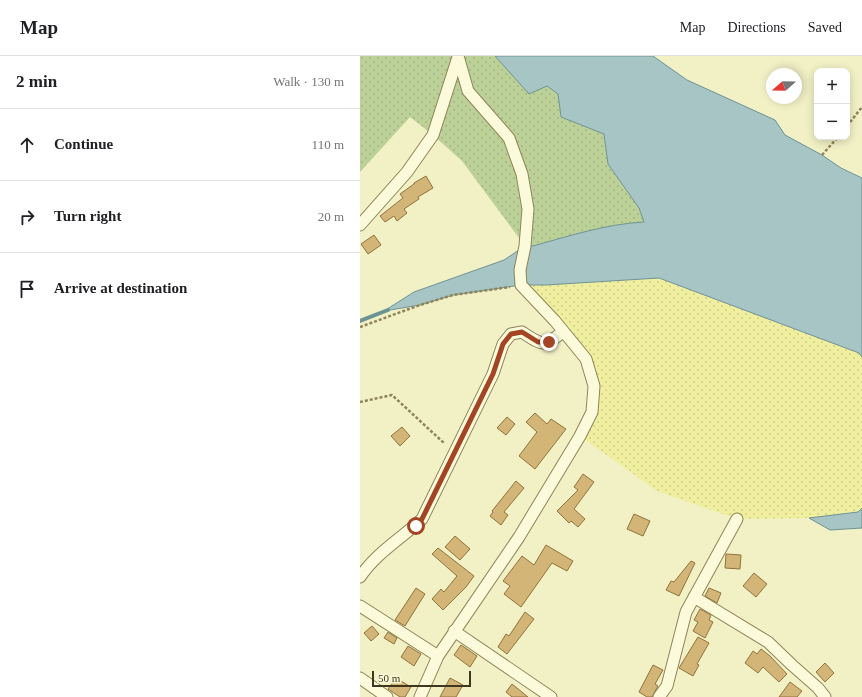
<!DOCTYPE html>
<meta charset="utf-8">
<style>
:root{--surface:#fff;--page:#f6f6f6;--text:#202124;--muted:#757577;--line:#e0e0e0}
body{margin:0;font-family:Georgia,serif;background:var(--page);color:var(--text)}
.controls{position:absolute;right:12px;top:12px;display:grid;overflow:hidden;border-radius:8px;box-shadow:0 2px 10px #0003}
.controls button{width:36px;height:36px;display:grid;place-items:center;padding:0;border:0;border-bottom:1px solid var(--line);background:var(--surface);color:var(--text);font:20px sans-serif}
.compass{position:absolute;left:406px;top:12px;width:36px;height:36px;border-radius:50%;background:var(--surface);box-shadow:0 2px 10px #0003;rotate:250deg}
.scale{position:absolute;left:12px;bottom:10px;width:99px;box-sizing:border-box;padding-left:4px;border:2px solid #3e361e;border-top:0;font-size:11px;line-height:14px;white-space:nowrap;color:#3e361e;-webkit-text-stroke:3px #f8f7d6;paint-order:stroke}
.stop{position:absolute;width:12px;height:12px;margin:-9px;border:3px solid #a34424;border-radius:50%;background:#fff}
.stop.end{background:#a34424;border-color:#fff;box-shadow:0 1px 4px #0008}
.list{margin:0;padding:0;list-style:none}
h2{display:flex;justify-content:space-between;align-items:center;height:52px;margin:0;padding:0 16px;font-size:17px}
h2 small{font-size:13px;font-weight:400;color:var(--muted)}
.list li{display:grid;grid-template-columns:26px 1fr auto;gap:12px;align-items:center;box-sizing:border-box;height:72px;padding:0 16px;border-top:1px solid var(--line)}
.list b{display:block;font-size:15px;white-space:nowrap}
.list em{font-size:13px;font-style:normal;color:var(--muted)}
.icon{flex:none;width:22px;height:22px;fill:none;stroke:currentColor;stroke-width:2;stroke-linecap:round;stroke-linejoin:round}
.map{position:relative;flex:none;width:502px;height:641px;overflow:hidden}
header{display:flex;align-items:center;gap:24px;box-sizing:border-box;height:56px;padding:0 20px;background:var(--surface);border-bottom:1px solid var(--line)}
header strong{font-size:19px}
nav{display:flex;gap:22px;margin-inline-start:auto;font-size:14px}
main{display:flex}
aside{flex:1;background:var(--surface)}
.map>svg:first-child{display:block}
.grass{fill:url(#grass-dots)}
.sand{fill:url(#sand-dots)}
.water{fill:#a7c5c4;stroke:#6d9494}
.lines{fill:none;stroke-linecap:round;stroke-linejoin:round}
.stream{stroke:#6d9494;stroke-width:4}
.building{fill:#d3b578;stroke:#90733d}
.street-casing{stroke:#8f8459;stroke-width:13}
.path{stroke:#8f8459;stroke-width:2.5;stroke-dasharray:3 2;stroke-linecap:butt}
.street{stroke:#fbfada;stroke-width:11}
.route{stroke:#a34424;stroke-width:5}
</style>
<header>
<strong>Map</strong>
<nav><a>Map</a><a>Directions</a><a>Saved</a></nav>
</header>
<main>
<aside>
<h2>2 min<small>Walk · 130 m</small></h2>
<ul class="list">
<li><svg class="icon" aria-label="ahead" viewBox="0 0 24 24"><path d="M12 20V5M6 11l6-6 6 6"/></svg><div><b>Continue</b></div><em>110 m</em></li>
<li><svg class="icon" aria-label="right" viewBox="0 0 24 24"><path d="M7 20v-9h11M14 6l5 5-5 5"/></svg><div><b>Turn right</b></div><em>20 m</em></li>
<li><svg class="icon" aria-label="arrive" viewBox="0 0 24 24"><path d="M6 21V4h12l-3 4 3 4H6"/></svg><div><b>Arrive at destination</b></div></li>
</ul>
</aside>
<div class="map">
<svg width="502" height="641" viewBox="0 0 502 641">
<defs>
<pattern id="grass-dots" width="8" height="8" patternUnits="userSpaceOnUse"><rect width="8" height="8" fill="#bcd198"/><path d="M2 2h.1M6 6h.1" fill="none" stroke="#a3b483" stroke-width="1.8" stroke-linecap="round"/></pattern>
<pattern id="sand-dots" width="8" height="8" patternUnits="userSpaceOnUse"><rect width="8" height="8" fill="#f0efa0"/><path d="M2 2h.1M6 6h.1" fill="none" stroke="#cfce89" stroke-width="1.8" stroke-linecap="round"/></pattern>
</defs>
<rect width="100%" height="100%" fill="#f2f0c5"/>
<path class="grass" d="M0,0H135L169,37L187,30L198,38L201,61L244,78L248,108L279,152L284,166C246,168 209,180 173,190H165L102,105L73,79L50,61L0,116Z"/>
<path class="sand" d="M299,222L500,297L502,301V452L498,456L449,462L377,463L297,435L220,380L232,356L227,307L161,229H186Z"/>
<path class="water" d="M135,0H293L327,24L415,64L425,79L462,99L481,112L502,122V301L499,297L299,222L186,229H161L93,239L60,249L24,255L54,236L144,204L165,190H173C209,180 246,168 284,166L279,152L248,108L244,78L201,61L198,38L187,30L169,38Z
M502,452V472L470,474L449,462L498,456Z"/>
<g class="lines">
<path class="stream" d="M0,265L28,254"/>
</g>
<path class="building" d="M66,120L73,132L58,141L59,143L44,153L47,157L37,165L34,160L25,166L20,160L43,142L40,138L54,128V127Z
M14,179L21,189L8,198L1,188Z
M175,357L187,368L191,363L206,373L175,413L159,400L177,376L166,366Z
M147,361L155,368L146,379L137,372Z
M42,371L50,380L40,390L31,380Z
M223,418L234,426L214,453L225,463L218,471L211,465L209,467L197,455L218,434L214,431Z
M156,425L164,432L144,456L148,459L141,469L130,460L133,456L132,455Z
M274,458L290,465L283,480L267,473Z
M95,480L110,493L100,504L85,491Z
M186,489L213,505L207,515L192,507L161,551L144,538L150,530L143,525L162,500L174,509Z
M78,492L114,520L106,531L83,554L72,543L81,533L84,536L97,520L72,498Z
M366,498L381,499L380,513L365,512Z
M331,505L335,507L319,540L306,534L311,525L314,526Z
M394,517L407,528L396,541L383,530Z
M56,532L65,538L45,570L35,564Z
M349,532L361,537L357,547L345,540Z
M340,553L351,559L349,564L353,566L345,582L333,575L338,566L334,564Z
M165,556L174,563L147,598L138,591L146,578L149,580Z
M12,570L19,578L11,585L4,577Z
M28,576L37,582L34,588L24,582Z
M338,581L349,587L337,608L339,609L333,620L319,612Z
M101,589L117,600L110,611L94,599Z
M48,590L61,598L54,610L41,601Z
M401,593L410,600L427,618L419,626L403,611L398,617L385,607L393,595L397,598Z
M465,607L474,617L465,626L456,616Z
M293,609L303,614L295,628L298,630L292,641H287L279,636Z
M36,622L51,631L45,641H40L28,633Z
M90,622L103,629L96,641H80Z
M430,626L442,635L437,641H419Z
M152,628L168,641H152L146,636Z"/>
<g class="lines">
<defs>
<path id="street" d="M0,169L47,116L73,79L98,1
M0,521C17,496 41,483 62,463L133,318L143,288L151,278L162,276C183,290 183,291 203,276
M334,541L408,586L432,609L458,632L465,641
M0,550L78,600
M94,575L191,641
M0,622L27,641
M60,641L78,600L159,481L220,380L232,356L234,330L226,303L195,265L161,229L160,214L165,190L168,153L162,118L149,82L108,35L98,0
M299,641L307,630L326,556L377,463"/>
</defs>
<use href="#street" class="street-casing"/>
<path class="path" d="M487,70L502,51
M462,99L478,81
M0,271L60,249L93,239L150,231
M0,346L32,339L85,388"/>
<use href="#street" class="street"/>
</g>
<g class="lines">
<path class="route" d="M56,470L62,463L133,318L143,288L151,278L162,276L178,286H189"/>
</g>
</svg>
<div class="controls">
<button>+</button>
<button>−</button>
</div>
<svg class="compass" viewBox="-18 -18 36 36"><path d="M0-13l5 13h-10z" fill="#e53935"/><path d="M0 13l5-13h-10z" fill="#757577"/></svg>
<div class="scale">50 m</div>
<div class="stop" style="left:56px;top:470px"></div>
<div class="stop end" style="left:189px;top:286px"></div>
</div>
</main>
